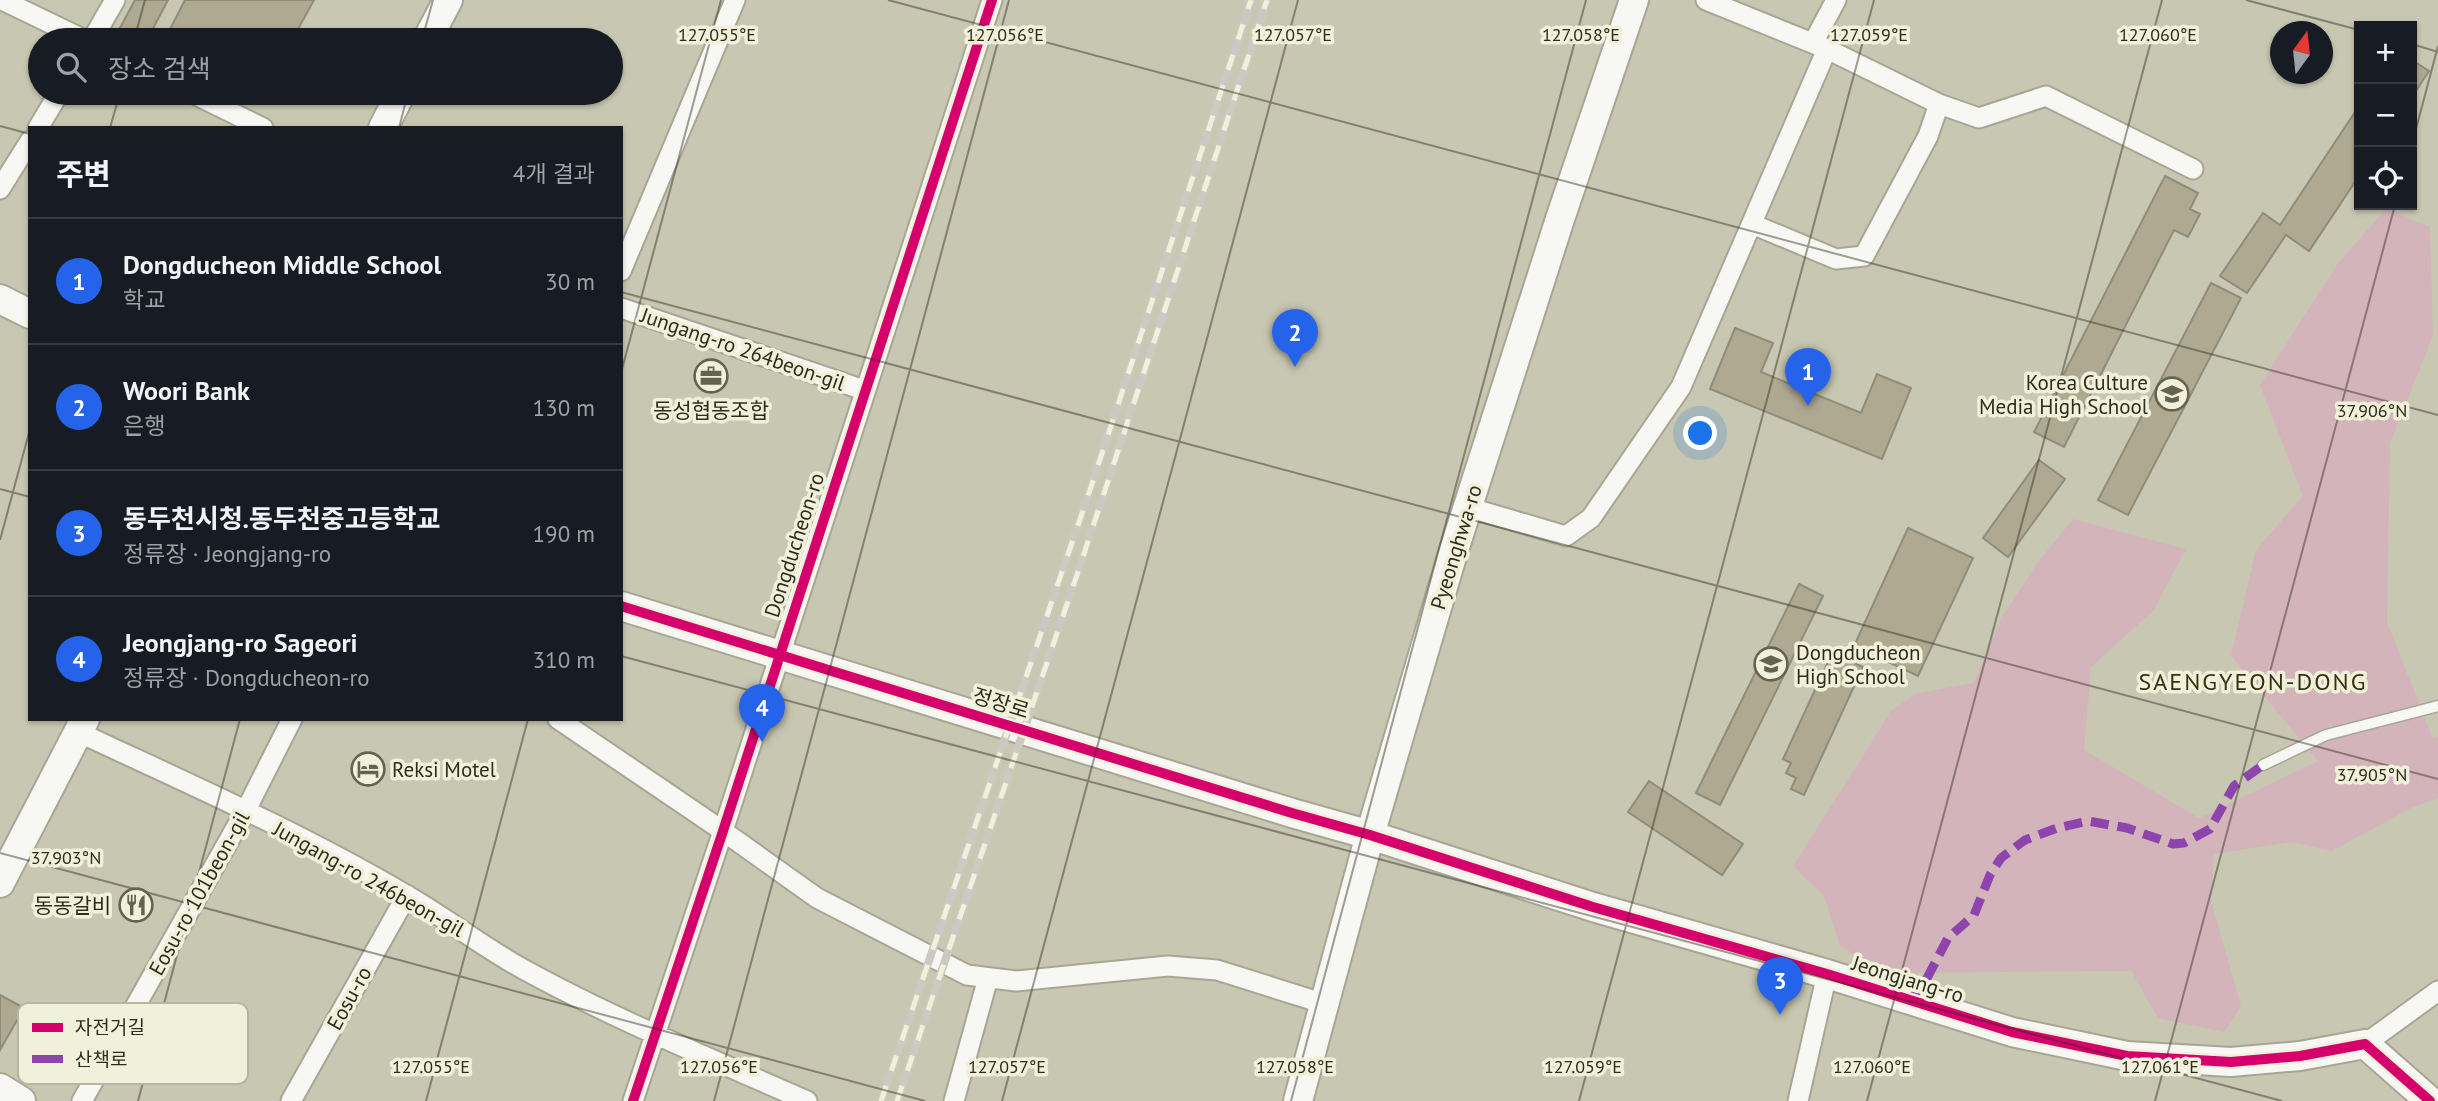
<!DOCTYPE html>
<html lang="ko">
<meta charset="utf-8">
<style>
:root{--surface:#171b24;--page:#242831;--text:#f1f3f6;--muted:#9ea1a6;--line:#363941;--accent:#2563eb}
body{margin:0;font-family:"PT Sans","Noto Sans KR",sans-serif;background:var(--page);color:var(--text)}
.controls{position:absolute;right:21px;top:21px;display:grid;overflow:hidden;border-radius:0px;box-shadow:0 2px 5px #0004}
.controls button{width:63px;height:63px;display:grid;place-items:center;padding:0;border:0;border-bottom:2px solid var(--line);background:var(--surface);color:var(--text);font:35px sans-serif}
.compass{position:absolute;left:2270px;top:21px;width:63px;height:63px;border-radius:50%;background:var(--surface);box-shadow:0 2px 5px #0004;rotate:15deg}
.you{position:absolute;left:1701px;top:434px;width:24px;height:24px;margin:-18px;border:5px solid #fff;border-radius:50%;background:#1a73e8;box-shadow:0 0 0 10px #1a73e833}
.badge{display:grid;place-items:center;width:46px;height:46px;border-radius:50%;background:var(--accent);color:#fff;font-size:23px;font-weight:700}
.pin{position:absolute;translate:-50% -58px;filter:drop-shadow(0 2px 4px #0008)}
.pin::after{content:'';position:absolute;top:37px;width:24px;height:21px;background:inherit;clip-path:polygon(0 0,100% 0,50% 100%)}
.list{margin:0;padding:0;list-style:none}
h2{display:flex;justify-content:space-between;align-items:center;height:91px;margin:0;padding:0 28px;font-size:30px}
h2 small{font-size:23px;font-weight:400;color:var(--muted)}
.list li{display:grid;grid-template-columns:46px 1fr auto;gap:21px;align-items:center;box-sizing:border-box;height:126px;padding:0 28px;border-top:2px solid var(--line)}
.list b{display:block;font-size:26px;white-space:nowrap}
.list p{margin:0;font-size:23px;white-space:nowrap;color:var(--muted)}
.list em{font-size:23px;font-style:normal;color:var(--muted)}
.icon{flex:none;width:38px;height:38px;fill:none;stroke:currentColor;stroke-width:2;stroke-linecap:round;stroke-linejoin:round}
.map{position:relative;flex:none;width:2438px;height:1101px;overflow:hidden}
.search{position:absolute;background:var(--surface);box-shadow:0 2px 5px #0004;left:28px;top:28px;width:595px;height:77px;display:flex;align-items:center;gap:18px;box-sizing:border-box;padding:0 24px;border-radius:38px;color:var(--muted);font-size:26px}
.panel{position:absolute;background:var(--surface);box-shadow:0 2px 5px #0004;left:28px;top:126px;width:595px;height:595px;border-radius:0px}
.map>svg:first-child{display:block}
.green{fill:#d4b4bb}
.building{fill:#afa992;stroke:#8f8c7c;stroke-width:2}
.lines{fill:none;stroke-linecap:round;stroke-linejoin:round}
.lane-casing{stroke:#a7a695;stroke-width:13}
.street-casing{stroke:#a7a695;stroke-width:23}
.secondary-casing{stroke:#a7a695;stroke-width:32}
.lane{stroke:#f7f7f3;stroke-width:10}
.street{stroke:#f7f7f3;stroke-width:19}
.secondary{stroke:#f7f7f3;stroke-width:28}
.rail-casing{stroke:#cacac3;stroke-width:8}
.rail{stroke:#f0f0db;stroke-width:5;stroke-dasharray:16;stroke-linecap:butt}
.quiet{stroke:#8e44ad;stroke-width:9;stroke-dasharray:18 9;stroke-linecap:butt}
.cycleway-casing{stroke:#f0f0db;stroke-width:15}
.cycleway{stroke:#d6006c;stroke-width:10}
.ticks{fill:none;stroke:#2e2d1d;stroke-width:2;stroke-opacity:0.45}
.labels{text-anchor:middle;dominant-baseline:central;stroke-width:7;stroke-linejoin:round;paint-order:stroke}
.street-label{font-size:21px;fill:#2e2d1d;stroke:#f0f0db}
.poi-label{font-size:21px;fill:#2e2d1d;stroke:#f0f0db;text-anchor:end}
.quarter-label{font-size:24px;letter-spacing:2px;fill:#35330d;stroke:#f0f0db}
.key{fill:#f0f0db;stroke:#b6b6a2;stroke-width:2}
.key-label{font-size:19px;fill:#2e2d1d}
.ticks-label{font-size:18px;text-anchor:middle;fill:#2e2d1d;stroke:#f0f0db;stroke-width:7;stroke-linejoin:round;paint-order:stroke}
</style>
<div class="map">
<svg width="2438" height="1101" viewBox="0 0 2438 1101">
<rect width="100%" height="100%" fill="#c8c7b1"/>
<path class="green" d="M2386,209L2430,227L2433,336L2390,443L2387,622L2433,739L2438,736V798L2411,808L2332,851L2291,842L2214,854L2211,901L2241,1006L2224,1032L2158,1018L2131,971L1886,973L1840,946L1824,896L1793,866L1892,710L1918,693L1974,683L2000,621L2037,563L2073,519L2186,549L2154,610L2091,667L2084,750L2199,818L2318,761L2231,656L2256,550L2303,496L2260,385L2338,263Z"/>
<path class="building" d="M135,0H168L147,40H117L114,39Z
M185,0H314L292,40H167L165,39Z
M2412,60L2429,71L2412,97Z
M2359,106V176L2309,251L2286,235L2247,293L2220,276L2263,213L2280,225Z
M2165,176L2198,193L2190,209L2200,214L2188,237L2174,230L2064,447L2034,432Z
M2211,283L2241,298L2128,515L2098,500Z
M1735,328L1773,343L1761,372L1861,413L1877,374L1911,388L1882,459L1710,389Z
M2039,460L2065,479L2008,557L1983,538Z
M1908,528L1973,558L1918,676L1854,646Z
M1799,584L1823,596L1720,805L1696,793Z
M1832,653L1863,667L1804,795L1791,789L1796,778L1786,773L1791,763L1783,759Z
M1649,781L1743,844L1722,875L1628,812Z
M0,995L24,1008L0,1050Z"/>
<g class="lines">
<defs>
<path id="lane" d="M2263,765L2326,735L2438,706"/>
<path id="street" d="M2,0L85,40
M92,40L115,0
M1813,43L1836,0
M1827,49L1939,104L1979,118L2046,96L2193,169
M192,93L263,128
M38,128L59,93
M0,189L30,141
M1752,224L1836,259L1864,256L1928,136L1939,104
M621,271L735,0
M621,308L864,390
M1467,507L1566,536L1591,518L1681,387L1827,49L1706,0
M558,719L723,831L817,898L967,975L1016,981L1168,966L1217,970L1325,1004
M78,732C189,784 301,833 406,895C446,918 483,947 523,969C614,1019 712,1059 807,1101
M2365,1044L2438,991
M82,1101L246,810L292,719
M291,1101L407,895
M633,1101L723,831L992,0
M954,1101L988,978
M1798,1101L1827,974"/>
<path id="secondary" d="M427,40L448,0
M383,128L401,93
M0,299L30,314
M621,606L1292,813L1370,835L1593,907L1827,974L2012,1032L2127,1056L2231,1062L2300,1056L2365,1044L2430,1101
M0,883L85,719
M0,1088L21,1101
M1298,1101L1370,835L1453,553L1560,219L1634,0"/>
</defs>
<use href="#lane" class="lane-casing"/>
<use href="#street" class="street-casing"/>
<use href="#secondary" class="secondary-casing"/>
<use href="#lane" class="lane"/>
<use href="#street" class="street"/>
<use href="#secondary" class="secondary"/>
<defs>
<path id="rail" d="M881,1101L1090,490L1251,0
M897,1101L1078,572L1267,0"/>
</defs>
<use href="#rail" class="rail-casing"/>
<use href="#rail" class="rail"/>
<path class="quiet" d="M1910,1000L1925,982L1948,938L1974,915L1990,875L2001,858L2025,840L2057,828L2088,821L2127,828L2173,844L2184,843L2210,829L2234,786L2263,765"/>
<defs>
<path id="cycleway" d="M621,606L1292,813L1370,835L1593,907L1827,974L2012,1032L2127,1056L2231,1062L2300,1056L2365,1044L2430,1101
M633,1101L723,831L992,0"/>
</defs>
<use href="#cycleway" class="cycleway-casing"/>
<use href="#cycleway" class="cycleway"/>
</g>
<path class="ticks" d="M888,0L2438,415M2246,0L2359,30M134,40L145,0M422,40L433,0M2412,44L2438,52M0,126L30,134M110,128L120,93M399,128L408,93M2412,144L2438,46M621,292L2438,779M621,373L721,0M0,489L30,497M0,540L30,429M621,656L2282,1101M0,853L925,1101M138,1101L240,719M426,1101L528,719M714,1101L1009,0M1002,1101L1298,0M1291,1101L1586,0M1579,1101L1874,0M1867,1101L2162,0M2155,1101L2395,205"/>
<defs>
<symbol id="office-ring" viewBox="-11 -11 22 22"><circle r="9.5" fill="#f0f0db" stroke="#646351" stroke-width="1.5"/><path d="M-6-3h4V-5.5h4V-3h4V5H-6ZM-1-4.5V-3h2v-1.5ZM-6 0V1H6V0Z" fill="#646351"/></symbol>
<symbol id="school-ring" viewBox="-11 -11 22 22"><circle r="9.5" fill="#f0f0db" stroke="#646351" stroke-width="1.5"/><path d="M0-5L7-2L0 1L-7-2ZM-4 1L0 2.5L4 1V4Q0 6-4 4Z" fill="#646351"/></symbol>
<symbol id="hotel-ring" viewBox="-11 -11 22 22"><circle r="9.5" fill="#f0f0db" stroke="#646351" stroke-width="1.5"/><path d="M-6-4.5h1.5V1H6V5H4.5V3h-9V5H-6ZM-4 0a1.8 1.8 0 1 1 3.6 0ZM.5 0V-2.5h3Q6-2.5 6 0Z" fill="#646351"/></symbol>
<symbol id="restaurant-ring" viewBox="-11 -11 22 22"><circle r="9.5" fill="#f0f0db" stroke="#646351" stroke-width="1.5"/><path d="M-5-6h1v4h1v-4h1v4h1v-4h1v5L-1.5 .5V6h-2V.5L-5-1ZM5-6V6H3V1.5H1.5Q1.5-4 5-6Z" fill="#646351"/></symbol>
</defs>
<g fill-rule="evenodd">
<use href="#office-ring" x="692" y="357" width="38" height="38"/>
<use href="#school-ring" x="2153" y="375" width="38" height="38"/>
<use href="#school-ring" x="1752" y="645" width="38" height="38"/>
<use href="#hotel-ring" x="349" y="750" width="38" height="38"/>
<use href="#restaurant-ring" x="117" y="886" width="38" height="38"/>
</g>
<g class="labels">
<g class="street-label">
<text transform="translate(743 349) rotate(19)">Jungang-ro 264beon-gil</text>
<text transform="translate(794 545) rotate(-72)">Dongducheon-ro</text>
<text transform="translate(1456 547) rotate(-73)">Pyeonghwa-ro</text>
<text transform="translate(1001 703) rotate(17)">정장로</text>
<text transform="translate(369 879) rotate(29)">Jungang-ro 246beon-gil</text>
<text transform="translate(199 893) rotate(-61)">Eosu-ro 101beon-gil</text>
<text transform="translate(1908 979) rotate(17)">Jeongjang-ro</text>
<text transform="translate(349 998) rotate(-61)">Eosu-ro</text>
</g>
<g class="poi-label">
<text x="2148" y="382">Korea Culture<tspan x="2148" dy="24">Media High School</tspan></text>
<text x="711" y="410" text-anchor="middle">동성협동조합</text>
<text x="1796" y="652" text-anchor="start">Dongducheon<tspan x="1796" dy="24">High School</tspan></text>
<text x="392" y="769" text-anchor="start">Reksi Motel</text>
<text x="111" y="905">동동갈비</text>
</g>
<g class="quarter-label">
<text x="2253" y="681">SAENGYEON-DONG</text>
</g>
</g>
<rect x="18" y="1003" width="230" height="81" rx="10" class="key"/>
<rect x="32" y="1023" width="31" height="9" fill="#d6006c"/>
<rect x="32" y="1055" width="31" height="8" fill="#8e44ad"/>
<g class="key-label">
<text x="75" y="1034">자전거길</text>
<text x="75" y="1066">산책로</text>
</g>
<g class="ticks-label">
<text x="717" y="41">127.055°E</text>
<text x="1005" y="41">127.056°E</text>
<text x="1293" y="41">127.057°E</text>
<text x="1581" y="41">127.058°E</text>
<text x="1869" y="41">127.059°E</text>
<text x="2158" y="41">127.060°E</text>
<text x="2372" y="417">37.906°N</text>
<text x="2372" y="781">37.905°N</text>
<text x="66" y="864">37.903°N</text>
<text x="431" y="1073">127.055°E</text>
<text x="719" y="1073">127.056°E</text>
<text x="1007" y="1073">127.057°E</text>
<text x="1295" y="1073">127.058°E</text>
<text x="1583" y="1073">127.059°E</text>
<text x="1872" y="1073">127.060°E</text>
<text x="2160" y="1073">127.061°E</text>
</g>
</svg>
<div class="controls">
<button>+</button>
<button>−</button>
<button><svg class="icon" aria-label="locate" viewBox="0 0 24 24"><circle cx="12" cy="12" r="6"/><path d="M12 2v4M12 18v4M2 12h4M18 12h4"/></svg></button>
</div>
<svg class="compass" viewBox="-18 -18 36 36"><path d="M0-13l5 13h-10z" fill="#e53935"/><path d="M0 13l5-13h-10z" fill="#9ea1a6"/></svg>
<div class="you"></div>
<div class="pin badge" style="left:1808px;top:406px">1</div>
<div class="pin badge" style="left:1295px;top:367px">2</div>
<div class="pin badge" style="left:1780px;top:1015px">3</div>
<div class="pin badge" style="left:762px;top:742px">4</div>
<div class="search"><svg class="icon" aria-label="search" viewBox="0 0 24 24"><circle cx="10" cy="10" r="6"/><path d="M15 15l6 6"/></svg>장소 검색</div>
<section class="panel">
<h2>주변<small>4개 결과</small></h2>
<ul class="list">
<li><span class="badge">1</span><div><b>Dongducheon Middle School</b><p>학교</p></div><em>30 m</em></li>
<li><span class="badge">2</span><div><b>Woori Bank</b><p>은행</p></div><em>130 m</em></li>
<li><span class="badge">3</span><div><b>동두천시청.동두천중고등학교</b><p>정류장 · Jeongjang-ro</p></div><em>190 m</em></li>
<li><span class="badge">4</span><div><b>Jeongjang-ro Sageori</b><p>정류장 · Dongducheon-ro</p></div><em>310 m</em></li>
</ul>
</section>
</div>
